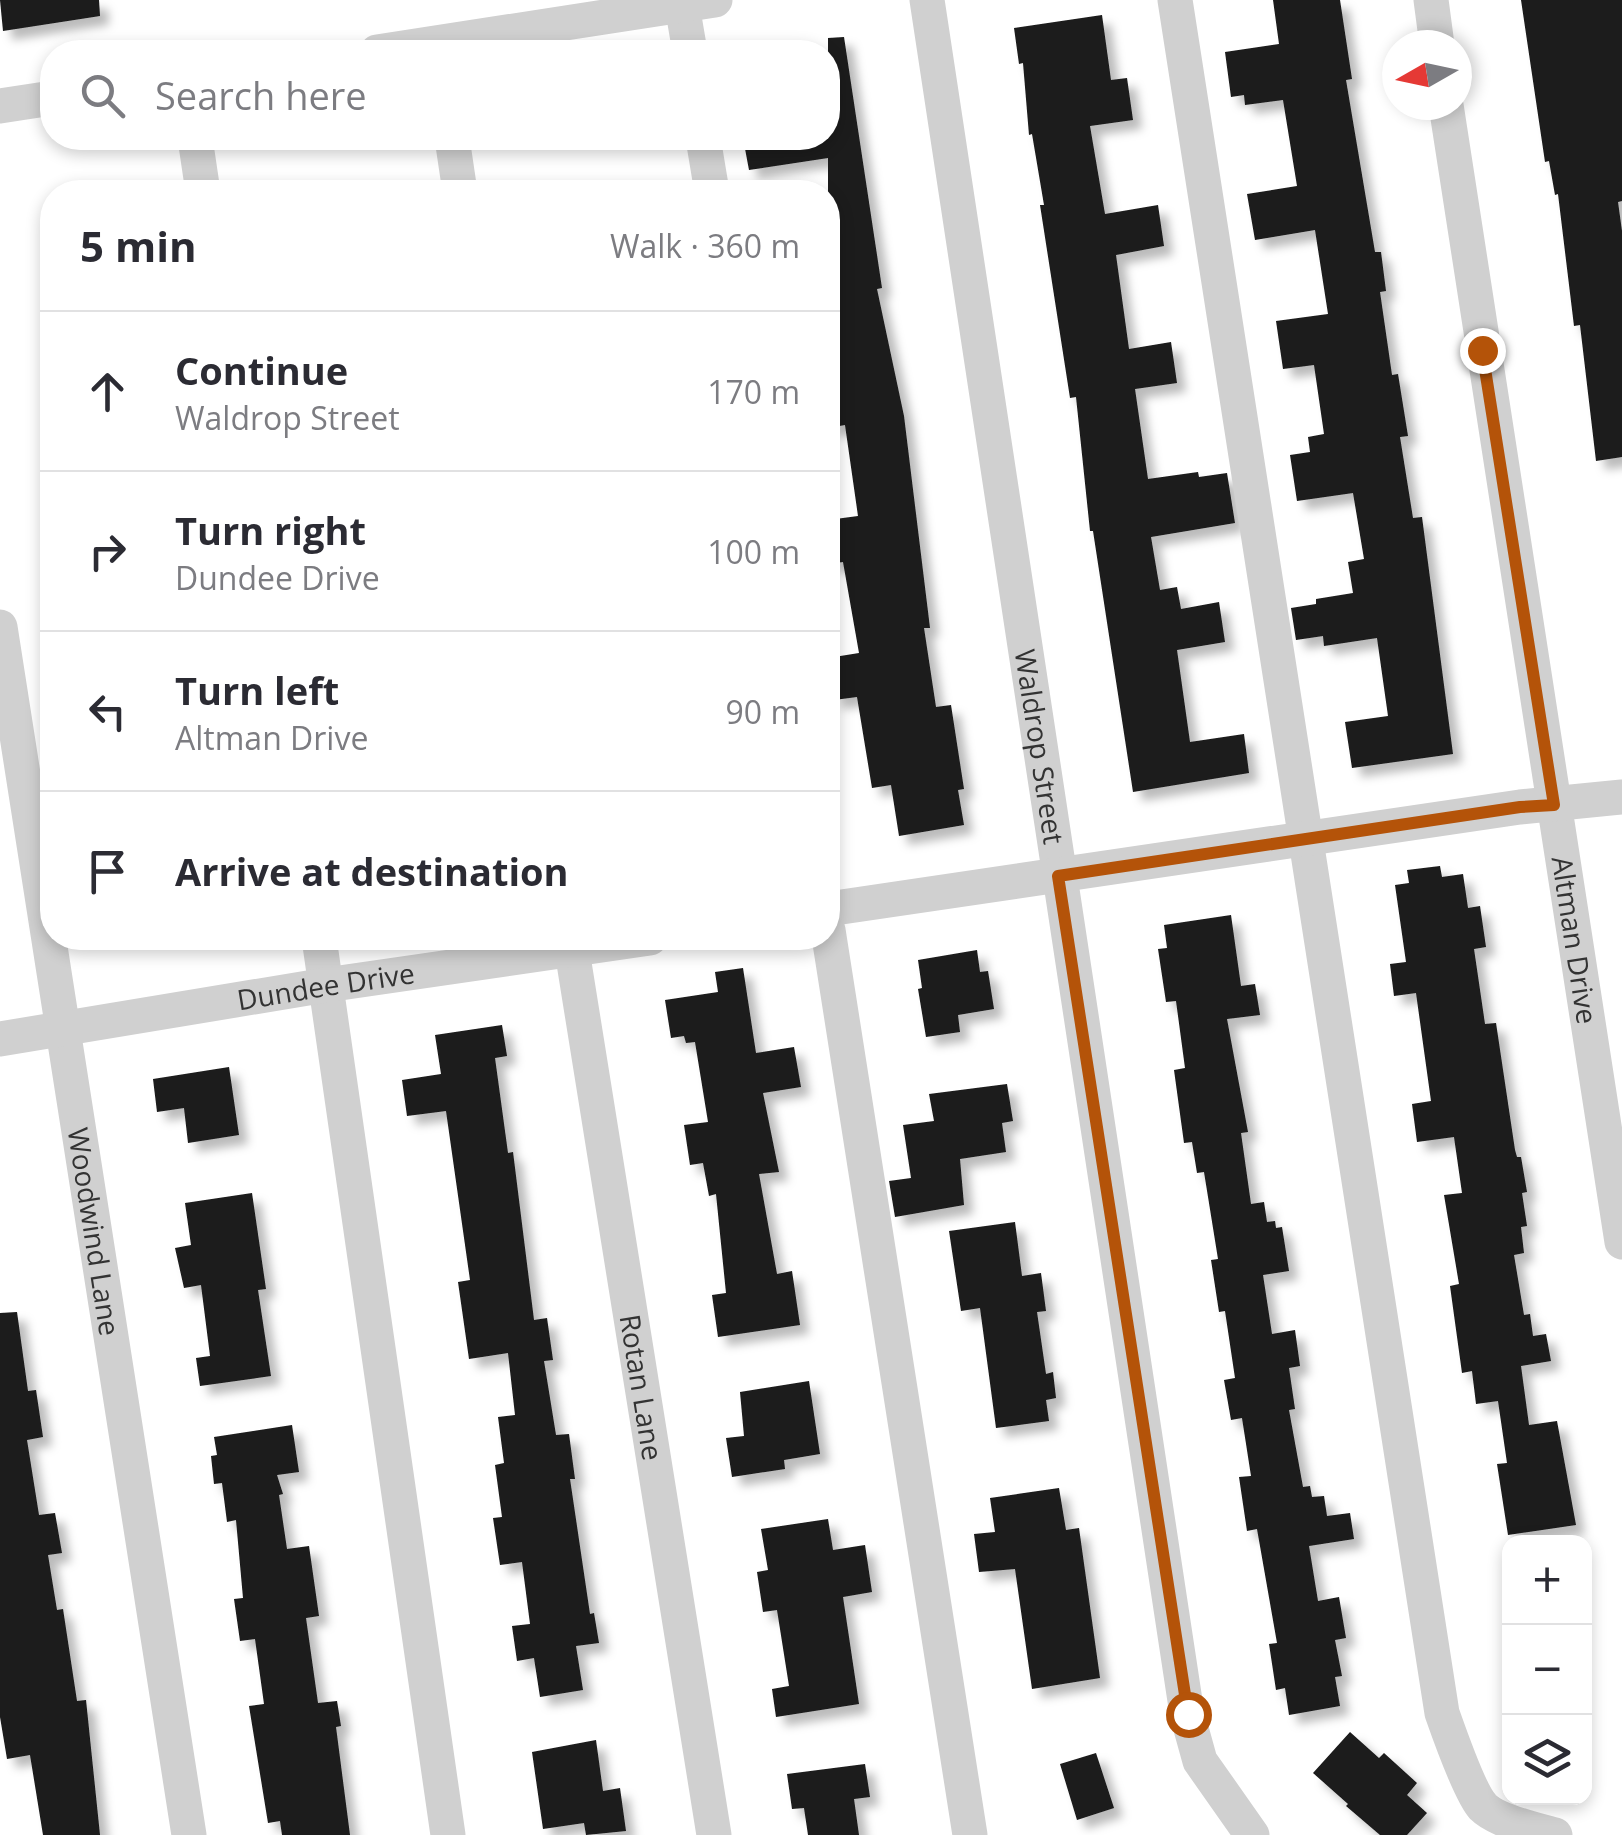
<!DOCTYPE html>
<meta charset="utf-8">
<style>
:root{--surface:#fff;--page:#f2f2f3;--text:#2b2b33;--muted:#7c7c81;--line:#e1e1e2}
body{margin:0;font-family:"Open Sans",sans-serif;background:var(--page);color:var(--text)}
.controls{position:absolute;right:30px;bottom:30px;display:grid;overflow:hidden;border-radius:20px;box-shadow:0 5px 15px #0003}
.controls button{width:90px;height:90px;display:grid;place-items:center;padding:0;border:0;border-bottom:2px solid var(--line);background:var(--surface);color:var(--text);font:50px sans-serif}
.compass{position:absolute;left:1382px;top:30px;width:90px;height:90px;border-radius:50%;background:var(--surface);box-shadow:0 5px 15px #0003;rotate:261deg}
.stop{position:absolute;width:30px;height:30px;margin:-22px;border:8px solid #b45309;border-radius:50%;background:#fff}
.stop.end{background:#b45309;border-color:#fff;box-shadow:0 2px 10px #0008}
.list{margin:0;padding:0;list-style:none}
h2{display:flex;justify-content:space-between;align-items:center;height:130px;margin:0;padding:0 40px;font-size:42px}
h2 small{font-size:32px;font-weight:400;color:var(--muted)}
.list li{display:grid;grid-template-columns:65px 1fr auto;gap:30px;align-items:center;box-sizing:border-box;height:160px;padding:0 40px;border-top:2px solid var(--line)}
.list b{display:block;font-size:38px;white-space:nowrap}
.list p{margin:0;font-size:32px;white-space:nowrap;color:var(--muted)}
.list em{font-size:32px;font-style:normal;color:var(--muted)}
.icon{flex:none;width:55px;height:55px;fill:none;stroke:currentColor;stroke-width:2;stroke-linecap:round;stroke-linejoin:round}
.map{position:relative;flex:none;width:1622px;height:1835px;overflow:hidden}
.search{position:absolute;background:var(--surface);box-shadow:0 5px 15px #0003;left:40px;top:40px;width:800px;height:110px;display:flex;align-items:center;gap:25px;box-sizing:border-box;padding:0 35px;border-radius:40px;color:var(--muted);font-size:38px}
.panel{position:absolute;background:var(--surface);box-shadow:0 5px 15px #0003;left:40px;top:180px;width:800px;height:770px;border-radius:40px}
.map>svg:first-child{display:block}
.building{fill:#1a1a1a;filter:url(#shadow)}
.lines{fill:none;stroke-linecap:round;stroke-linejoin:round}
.minor{stroke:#d0d0d0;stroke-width:35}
.route{stroke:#b45309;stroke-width:12}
.labels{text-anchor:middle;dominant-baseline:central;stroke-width:10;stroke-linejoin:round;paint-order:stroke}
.street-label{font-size:28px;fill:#333;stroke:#fff}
</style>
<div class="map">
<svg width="1622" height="1835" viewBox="0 0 1622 1835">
<defs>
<filter id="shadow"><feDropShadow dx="9" dy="9" stdDeviation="5" flood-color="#0004"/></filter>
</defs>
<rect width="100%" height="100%" fill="#fff"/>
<path class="building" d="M0,0H99L100,16L3,31Z
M1273,0H1340L1352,79L1346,80L1375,252H1381L1386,291L1380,292L1392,375L1398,374L1408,436L1400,437L1413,518L1422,517L1453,754L1352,768L1345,722L1388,716L1377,638L1324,646L1323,636L1296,640L1291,608L1316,604V599L1353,593L1348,562L1364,559L1353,493L1297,501L1290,455L1310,452L1308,437L1324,434L1314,365L1283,369L1276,321L1328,314L1315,230L1255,240L1247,194L1297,186L1283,100L1245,105L1244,95L1231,97L1225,52L1279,44Z
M1521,0H1622V201L1618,202L1622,231V457L1596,461L1580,325L1574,326L1558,194L1555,195L1549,161L1545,162Z
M1102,15L1111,80L1127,78L1133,120L1090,126L1105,214L1158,205L1164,246L1116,255L1129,349L1171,342L1177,383L1135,389L1148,479L1198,472L1199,477L1227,473L1235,523L1151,537L1160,590L1177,587L1181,609L1219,602L1225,642L1177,650L1190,742L1244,734L1249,773L1133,792L1093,531H1090L1076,397L1070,398L1040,205H1044L1032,134L1029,135L1023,63L1019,64L1014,28Z
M844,37L882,288L877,289L904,416L930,628H924L936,707L951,705L964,789L958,790L964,825L899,836L891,785L872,788L857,697L834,700L828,658L859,653L843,562L828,564V520L858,516L845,425L828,428V381L835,380L828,335V158L749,170L743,138H828V38Z
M1440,866L1442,877L1463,874L1468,908L1480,906L1486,947L1474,949L1485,1024L1496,1023L1515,1150L1517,1157H1521L1527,1192L1522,1193L1527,1226L1521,1227L1524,1253L1514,1255L1524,1315L1530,1314L1533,1336L1546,1334L1551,1361L1521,1366L1529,1425L1557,1421L1576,1525L1508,1535L1497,1464L1507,1463L1498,1401L1476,1404L1472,1371L1462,1373L1450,1286L1459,1284L1444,1195L1462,1193L1454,1137L1417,1142L1412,1104L1431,1101L1416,993L1394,996L1390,964L1406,962L1395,885L1409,883L1407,870Z
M1231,915L1241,986L1255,984L1260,1015L1227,1019L1248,1132L1241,1133L1251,1204L1264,1202L1267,1222L1275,1221L1276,1228L1282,1227L1289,1271L1263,1275L1272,1334L1295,1330L1300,1366L1289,1368L1295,1409L1289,1410L1303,1487L1310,1486L1312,1497L1324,1496L1327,1516L1350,1513L1354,1539L1309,1546L1318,1601L1339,1597L1346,1638L1335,1640L1342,1676L1335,1677L1340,1706L1289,1715L1285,1688L1276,1690L1269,1644L1277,1643L1257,1529L1247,1531L1239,1477L1251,1476L1242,1418L1231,1420L1224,1380L1235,1378L1225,1311L1219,1312L1211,1260L1218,1259L1204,1172L1197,1173L1192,1142L1184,1143L1174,1070L1185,1068L1176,1001L1166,1002L1158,949L1167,948L1164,925Z
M977,950L980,972L988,971L994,1009L958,1015L960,1032L926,1037L918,989L922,988L918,960Z
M743,968L756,1053L794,1047L801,1087L763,1093L779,1172L759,1174L777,1274L792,1271L800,1325L718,1337L712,1295L726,1293L716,1194L709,1196L703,1163L690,1165L684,1125L708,1122L695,1042L686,1043L684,1036L671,1038L665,1000L718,992L715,972Z
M502,1025L507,1056L495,1058L508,1153L513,1152L534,1320L547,1318L553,1360L544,1361L556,1435L569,1434L575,1479H570L590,1614L594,1613L599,1643L576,1646L583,1690L540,1697L534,1658L517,1661L512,1626L530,1624L522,1562L500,1565L493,1518L502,1517L495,1465L504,1463L498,1417L515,1415L508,1353L469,1359L458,1282L470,1280L446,1111L407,1116L402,1080L441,1074L435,1035Z
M229,1067L239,1135L188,1143L184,1108L157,1112L153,1079Z
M1007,1084L1013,1121L1002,1123L1006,1152L960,1159L964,1205L895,1217L889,1181L911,1178L903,1125L934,1121L929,1094Z
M252,1193L266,1289L258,1290L271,1376L200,1386L196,1358L210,1356L201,1285L184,1288L175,1248L191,1245L185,1203Z
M1015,1222L1022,1276L1041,1273L1046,1311L1037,1312L1046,1374L1053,1372L1056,1398L1046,1400L1049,1421L996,1428L980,1308L961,1311L949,1231Z
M17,1312L28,1391L36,1390L43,1437L27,1440L39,1515L55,1513L62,1553L48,1555L57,1610L63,1609L77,1701L86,1700L100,1835H43L30,1755L7,1759L0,1717V1313Z
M809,1381L820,1454L784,1460L785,1469L732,1477L726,1438L744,1436L740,1392Z
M292,1425L299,1472L277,1475L283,1494L279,1495L287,1549L309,1546L319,1616L306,1618L318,1703L337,1701L341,1726L336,1727L350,1835H282L280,1821L268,1823L249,1706L264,1704L255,1639L240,1641L234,1599L243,1598L236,1520L227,1522L222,1483L214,1484L211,1456L217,1455L214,1437Z
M1059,1488L1066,1530L1079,1528L1100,1678L1032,1689L1015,1569L979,1572L974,1534L995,1532L990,1498Z
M828,1519L833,1550L865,1545L872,1592L843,1597L859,1704L776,1717L772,1689L789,1686L777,1610L763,1612L757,1572L768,1570L761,1529Z
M1350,1732L1379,1758L1384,1753L1417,1783L1407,1795L1427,1813L1407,1835H1380L1346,1806L1348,1804L1313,1773Z
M596,1740L603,1791L620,1788L626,1831L586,1835L584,1823L543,1829L532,1752Z
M1096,1753L1114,1808L1077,1820L1060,1764Z
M865,1764L870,1797L854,1799L859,1835H808L804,1808L792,1809L787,1774Z"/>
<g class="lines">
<g class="minor">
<path id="s1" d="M927,0L1187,1714L1200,1761L1252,1835"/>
<path d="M1175,0L1442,1713C1449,1733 1470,1793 1483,1807C1497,1821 1536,1830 1555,1835"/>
<path d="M1431,0L1437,45"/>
<path d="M682,5L690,52"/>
<path d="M377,52L715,0"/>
<path id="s2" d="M1446,105L1622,1242"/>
<path d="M0,106L52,98"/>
<path d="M195,138L203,192"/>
<path d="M452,138L460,192"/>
<path d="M703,138L712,192"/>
<path id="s3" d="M0,627L189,1835"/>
<path d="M828,909L1520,807L1622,797"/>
<path d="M828,930L970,1835"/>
<path d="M319,938L448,1835"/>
<path id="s4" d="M570,938L714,1835"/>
<path id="s5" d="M0,1039L326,985L650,938"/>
</g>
</g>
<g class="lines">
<path class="route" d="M1188,1714L1058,876L1520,807L1554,805L1482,350"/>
</g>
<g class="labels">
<g class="street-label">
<text stroke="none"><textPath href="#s1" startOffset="755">Waldrop Street</textPath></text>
<text stroke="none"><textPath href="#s2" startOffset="845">Altman Drive</textPath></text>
<text stroke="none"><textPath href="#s5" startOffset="330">Dundee Drive</textPath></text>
<text stroke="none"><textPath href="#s3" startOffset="612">Woodwind Lane</textPath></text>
<text stroke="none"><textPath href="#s4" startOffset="455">Rotan Lane</textPath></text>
</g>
</g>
</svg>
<div class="controls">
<button>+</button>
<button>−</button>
<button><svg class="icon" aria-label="layers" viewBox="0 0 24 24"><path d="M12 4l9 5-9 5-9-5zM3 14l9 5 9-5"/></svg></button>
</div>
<svg class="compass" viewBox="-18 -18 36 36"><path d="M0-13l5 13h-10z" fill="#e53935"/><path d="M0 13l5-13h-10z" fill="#7c7c81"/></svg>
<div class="stop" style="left:1188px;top:1714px"></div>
<div class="stop end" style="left:1482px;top:350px"></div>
<div class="search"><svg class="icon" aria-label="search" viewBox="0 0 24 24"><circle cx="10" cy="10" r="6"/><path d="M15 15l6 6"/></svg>Search here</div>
<section class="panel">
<h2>5 min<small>Walk · 360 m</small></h2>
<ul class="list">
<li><svg class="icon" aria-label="ahead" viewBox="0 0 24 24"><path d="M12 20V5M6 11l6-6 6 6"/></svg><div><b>Continue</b><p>Waldrop Street</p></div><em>170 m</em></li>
<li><svg class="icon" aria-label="right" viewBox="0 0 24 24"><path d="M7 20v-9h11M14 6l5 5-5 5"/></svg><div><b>Turn right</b><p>Dundee Drive</p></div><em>100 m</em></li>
<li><svg class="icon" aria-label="left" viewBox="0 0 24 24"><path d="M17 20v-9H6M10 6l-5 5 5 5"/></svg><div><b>Turn left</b><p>Altman Drive</p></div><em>90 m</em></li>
<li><svg class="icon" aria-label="arrive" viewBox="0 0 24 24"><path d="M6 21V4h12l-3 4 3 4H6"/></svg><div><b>Arrive at destination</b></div></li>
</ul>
</section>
</div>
